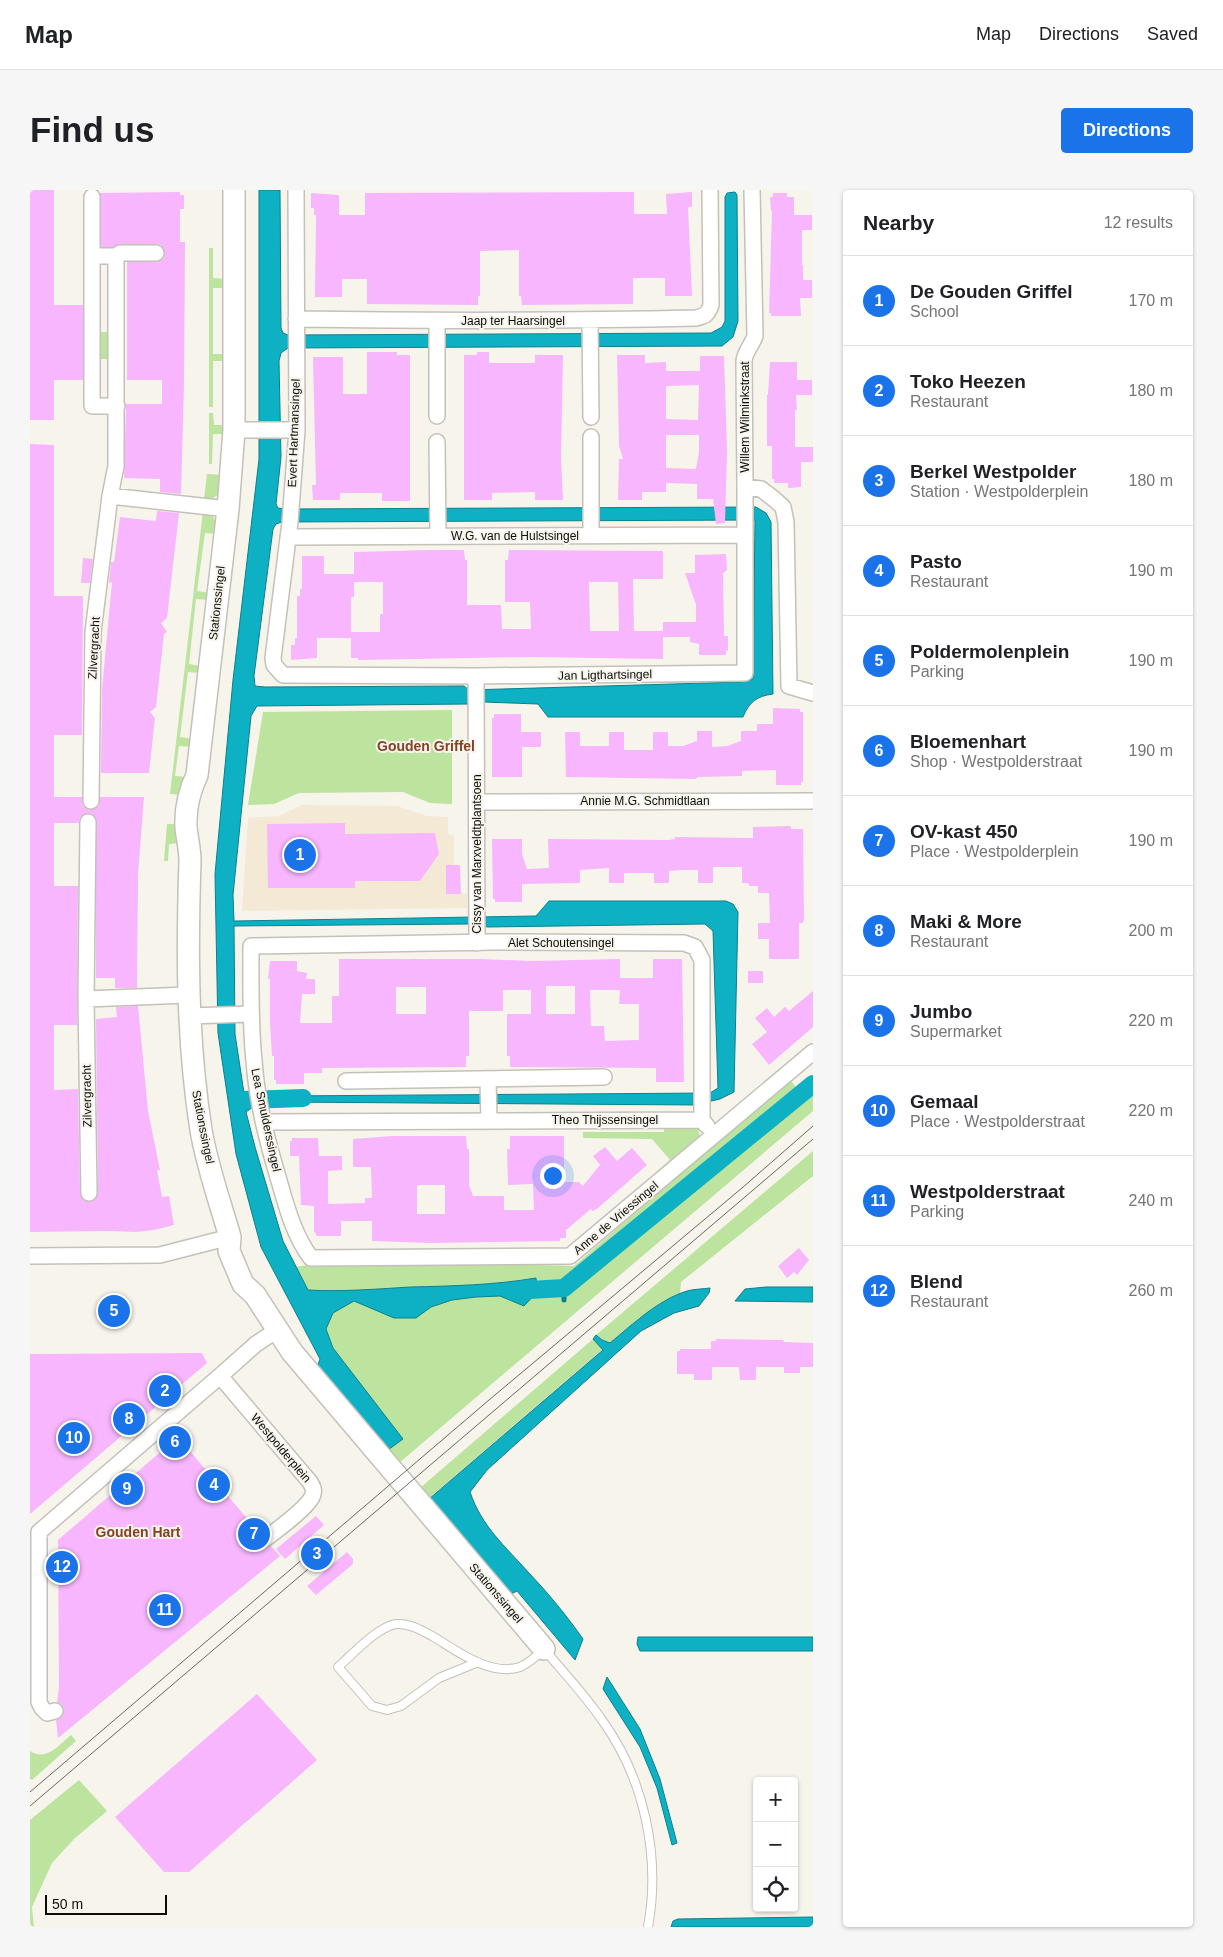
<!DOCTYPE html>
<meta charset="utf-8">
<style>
:root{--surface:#fff;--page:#f6f6f6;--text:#202124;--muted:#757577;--line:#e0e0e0;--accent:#1a73e8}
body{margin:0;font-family:Helvetica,sans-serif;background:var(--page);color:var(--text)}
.controls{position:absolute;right:15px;bottom:15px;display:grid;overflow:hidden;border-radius:5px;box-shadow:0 1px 4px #0004}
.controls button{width:45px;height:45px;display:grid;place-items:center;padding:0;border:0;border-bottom:1px solid var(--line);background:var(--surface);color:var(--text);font:25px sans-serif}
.scale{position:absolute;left:15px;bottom:12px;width:122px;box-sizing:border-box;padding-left:5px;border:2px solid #0d0c09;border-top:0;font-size:14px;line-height:18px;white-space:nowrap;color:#0d0c09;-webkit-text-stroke:4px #f7f4ec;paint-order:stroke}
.you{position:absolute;left:522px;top:985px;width:18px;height:18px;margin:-12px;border:4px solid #fff;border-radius:50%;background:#1a73e8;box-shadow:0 0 0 8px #1a73e833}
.badge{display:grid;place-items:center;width:32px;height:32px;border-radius:50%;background:var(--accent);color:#fff;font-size:16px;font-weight:700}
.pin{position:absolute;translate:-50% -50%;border:2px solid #fff;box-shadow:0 1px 5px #0006}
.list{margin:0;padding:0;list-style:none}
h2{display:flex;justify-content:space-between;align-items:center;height:65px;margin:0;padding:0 20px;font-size:21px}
h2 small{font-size:16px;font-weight:400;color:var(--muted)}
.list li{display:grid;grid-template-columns:32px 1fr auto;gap:15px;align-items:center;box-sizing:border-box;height:90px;padding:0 20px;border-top:1px solid var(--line)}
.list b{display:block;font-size:19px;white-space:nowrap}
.list p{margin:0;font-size:16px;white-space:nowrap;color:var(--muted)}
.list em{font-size:16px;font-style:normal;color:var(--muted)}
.icon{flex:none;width:28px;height:28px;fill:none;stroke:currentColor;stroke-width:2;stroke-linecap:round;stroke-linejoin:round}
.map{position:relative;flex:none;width:783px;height:1737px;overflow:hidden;border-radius:5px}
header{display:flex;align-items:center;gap:30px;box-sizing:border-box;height:70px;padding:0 25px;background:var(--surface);border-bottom:1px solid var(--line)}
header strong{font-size:24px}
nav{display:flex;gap:28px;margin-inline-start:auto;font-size:18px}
.intro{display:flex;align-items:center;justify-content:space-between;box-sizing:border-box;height:120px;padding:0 30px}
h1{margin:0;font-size:35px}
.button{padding:12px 22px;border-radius:5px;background:var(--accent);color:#fff;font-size:18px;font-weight:700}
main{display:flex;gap:30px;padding:0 30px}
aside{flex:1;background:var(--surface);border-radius:5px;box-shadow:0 1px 4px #0004}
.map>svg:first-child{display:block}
.education{fill:#f4e9d4}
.green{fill:#bce49f}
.water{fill:#0db1c3;stroke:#0d808b;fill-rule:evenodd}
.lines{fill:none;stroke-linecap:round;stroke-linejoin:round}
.stream{stroke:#0d808b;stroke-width:5}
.canal{stroke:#0db1c3;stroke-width:18}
.building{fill:#f7b6fd;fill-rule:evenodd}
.lane-casing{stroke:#c4c1b9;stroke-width:10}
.street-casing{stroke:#c4c1b9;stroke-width:18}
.secondary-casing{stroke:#c4c1b9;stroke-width:24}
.lane{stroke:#fff;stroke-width:8}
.street{stroke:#fff;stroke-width:15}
.secondary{stroke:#fff;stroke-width:21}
.tram{stroke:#6a6863;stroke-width:1}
.labels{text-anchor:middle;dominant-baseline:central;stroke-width:4;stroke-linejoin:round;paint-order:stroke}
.street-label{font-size:12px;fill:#0d0c09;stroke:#f7f4ec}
.neighbourhood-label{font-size:14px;font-weight:bold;fill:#844225;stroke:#f7f4ec}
</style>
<header>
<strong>Map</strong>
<nav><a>Map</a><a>Directions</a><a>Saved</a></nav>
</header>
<div class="intro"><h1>Find us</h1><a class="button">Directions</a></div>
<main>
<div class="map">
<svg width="783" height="1737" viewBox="0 0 783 1737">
<rect width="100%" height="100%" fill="#f7f4ec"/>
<path class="education" d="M272,615L367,616L397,626L418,627V644L424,645V703L437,704V718L212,721L218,628L249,626Z"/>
<path class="green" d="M179,58H183V88L196,89V98H183V164H196V171H183V217H179Z
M67,142H82V169H68Z
M179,223H183L184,235H196L195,244H183L182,274H179Z
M177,284L194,285C191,298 190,311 174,309Z
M173,321C187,324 185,333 187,344L175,343L167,401L180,403L179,410L166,409L159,474L171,476L170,483L158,482L150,547L163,549L162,557L149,556L145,586L158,587L153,605L140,604Z
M422,520V614L400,613L373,602L269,603L244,614L218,615L233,522Z
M137,634H151L152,653L139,654L138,671H134Z
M783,887V921L369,1273L358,1260L372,1249L303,1158L265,1077L284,1074L400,1072L544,1076L759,889L768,899Z
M634,936H664L668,939L670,946L667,951L616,994L615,992L640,970L622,949L553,948V942H634Z
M783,961V986L651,1092L650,1104L610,1127L580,1153L572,1150L566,1145Z
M563,1149L573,1159L399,1308L390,1298Z
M41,1545L46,1551L2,1590L0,1589V1561C16,1572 29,1555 41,1545Z
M49,1590L77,1621L44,1649L22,1673L2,1717L4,1737H0V1630Z"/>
<path class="water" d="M229,0H250L251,138L253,143L258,145L681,143L692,137L695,131V7L697,3L705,2L707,5L708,131L703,147L692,156L258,158L251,163L249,171L251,267L246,314L248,318L253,319L726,317L736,323L741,332L743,504C727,506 719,512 713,527H518L508,514L454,512L439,514L227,516L221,526L203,705L204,731L506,726L519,711H696L703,714L708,722L704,902L690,909L664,915L251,912L248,906L680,903L688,898L683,741L675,734L458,737L439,734L204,736L205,844L214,903L221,905L223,917L216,922L225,957L253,1051L278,1100C312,1102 346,1099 381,1097C422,1096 465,1095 506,1088L507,1102L494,1116L470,1106L446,1107L422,1110L401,1117L386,1128H364L324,1111L303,1123L296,1139L303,1158L373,1249L358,1260L287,1177L290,1169L231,1057L206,964L188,843L185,684L203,490L229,269ZM725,330L723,489L710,492L439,500L434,496L235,497L225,496L224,486L243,339L246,334L252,332Z
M736,1097H783V1112L705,1111L715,1099Z
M680,1098L679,1103L669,1116L644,1123L611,1141L457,1280L440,1302C452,1337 475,1356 499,1383C518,1403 537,1426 553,1449L545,1470L487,1401L481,1404L399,1309L573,1160L563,1149L566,1145L572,1150L580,1153C603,1134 628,1110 657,1101C664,1099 673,1099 680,1098Z
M608,1447H783V1461H610L607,1454Z
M577,1487L610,1539L630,1589L647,1653L642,1655L627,1598L610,1557L573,1499Z
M783,1727V1737H641L643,1731L648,1729Z"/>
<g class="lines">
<path class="stream" d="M534,1098V1110"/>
<path class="canal" d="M214,910L273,908
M483,1101L534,1098L783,894"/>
</g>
<path class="building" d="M0,0H24V115H53V190H24V230H0Z
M150,2V5H154V19H150V52H155L154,195L151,304L130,302V289L94,288L96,214H132V190H97V72H126L134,68L135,63L131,55L126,54H90L83,57H71L70,3Z
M604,2V24H637L636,4L662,2V17H658L662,106H635V88H603V114L492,115L491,106H489V60L450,61V106H448V115L337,114V89H312V107H285L286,25H284V18H281V3L309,5V25H335V3Z
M743,3H757V7H764V25H782V40H772V75H773V90H782V108H770L771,126H741V123H739L742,21H741L740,7H743Z
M337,162H367V165H380V311H352V303H310V310H283L282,295H286L283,167H313V204H337Z
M447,162H459V173H505V165H533L531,269L533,310H505V302L462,303V310H434V165H447Z
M587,165H615V173L636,172V181H670V166H694L697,261L695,333L686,334L683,309H667V294L636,293V302H612V310H588L589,269H593L589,256ZM669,195L668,230L636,229V196ZM636,245H669V262L666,279L636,278Z
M740,172H767V190H782V205H766L767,220H765V257H783V272H771V297L758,298V293H744V289H742V256H737V205H738Z
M0,254L24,255V406H53L52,545H24V607H52L53,616L61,620L69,616L70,607H114L108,685L107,798H85V788H66V628L62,624L58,623L50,627L49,633H24V696H48L47,835H24V900L48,899L50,1003L54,1011H63L68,1003L66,829L87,827L86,817L108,816L118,921L130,980H127L132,1007L139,1006L144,1035L124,1040L106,1042L78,1041L0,1042Z
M127,321L149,323L137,428L131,433L137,442L134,444L126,517L120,522L125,528L119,583H71L72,499L82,392L79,393L81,372H84L90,327L126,331Z
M401,360H434L435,370H437V415H471L472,439H501L500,412H475V370H478L479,360L633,361V389H603L604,441H633V432H666V415L655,383H665V365L696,364L697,380L693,383L694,446H698V461L696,460V465H669V454L660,452V447H633V469L501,467L328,470V468H321V448H287V468L261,470V455H265V448H267V406H270V399H272V366H294V384H324V362ZM324,392H353V424H350V442H321V407H324ZM559,392H588L589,441H560Z
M53,368L63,369L60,393H51Z
M743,518L770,519V522H773V592H771V595H746V580L712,581V586L668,587L665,589L536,587L535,542H550V556H579V542H594V560H623V542H638V556H653L667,551V541H682V557L697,556L711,551V541H727V534H743Z
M464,524H491V542H511V557H492V587H462V528H464Z
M315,633V644L405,643L409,664L390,691H325V698H238L237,634Z
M761,636V639H773L774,729L773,733H769V769H739V749H728V733H740L739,703H728V696H719V693H712V677H683V693H668V680H653L639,681V693H624V683H594V693H579V678L565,679L550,680V693L492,694V712H465V709H463L462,649H492V664L497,679L519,678L518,649L639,650L645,649V647L723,648V637Z
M416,675H430L431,704H416Z
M309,769H450L502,771L590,769V788H623V769H652L654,892H626V878L480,877V866H477V824H501V800H473V821H439V866H436V877L292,878V883H274V894H246V890H244V866H242L240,833V789H238L240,771H267V781L277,783L276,789H267H285V804H272L270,833H302V806H309ZM516,796H545V824H516ZM366,797H396V824H366ZM560,800H590L589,814H609V850L575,851L574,836H561Z
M718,781H733V793H718Z
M783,801V837L739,875L722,854L737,842L725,828L737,818L744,827L755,817L759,821Z
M362,946H436L437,959H439V995L443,1006H474V1020H504L503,994L478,995L477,959H480V946H534V992H549L553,996L570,975L563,966L575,957L587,971L602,958L617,975L568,1018L563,1021L561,1019L536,1040V1048H530V1051L401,1053L342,1051V1031H311V1046H286V1043L284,1042V1016L271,1015L269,966H260V951H262V948H288L289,966H312V980L298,981V1014L335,1013V1008H342L341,977H323V949ZM387,995H415V1024H387Z
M769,1058L779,1070L767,1085L764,1082L757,1088L748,1076Z
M686,1149L753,1150L754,1152L783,1153V1177H770V1183H754V1177H726V1190H710L709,1177H682V1190H664V1184H647V1161H650V1159H681V1151H686Z
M172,1163L177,1173L0,1324V1164Z
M148,1247L220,1332L222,1331L229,1342L226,1350L228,1355L236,1358L241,1356L250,1366L28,1548L26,1530L32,1527L34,1519L31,1514L27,1512L29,1498L28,1350Z
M286,1326L294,1335L255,1369L246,1359Z
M317,1362L323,1369V1374L286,1405L277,1396Z
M227,1504L287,1570L159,1682H134L85,1627Z"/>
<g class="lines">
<defs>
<path id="lane" d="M448,1472L409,1488L371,1516L357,1520L342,1516L308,1477C322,1465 347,1437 366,1434C379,1433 391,1440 402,1446C426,1460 460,1487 490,1477C499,1473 507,1466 514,1459C533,1482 555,1505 572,1530C614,1588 631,1666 618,1737"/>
<path id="street" d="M266,0L267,240L260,332L243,468L244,475L253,485L446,486L715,483V297
M722,0L725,146C722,155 715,161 714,171L715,297L731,299L744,309L753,317L756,332L759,496L783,503
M62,66V216H87
M86,66L90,63H126
M266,129C399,131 533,131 666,128C675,126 678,124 681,115L680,0
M407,131V226
M560,131L561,227
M204,240H267
M561,247V346
M407,252L408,345
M80,306L198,319
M258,347L714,345
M446,486L447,753
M61,611L63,442L80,306L86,276V66H62V7
M447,612L783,611
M58,632L56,809L59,1003
M56,809L158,805
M159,826L220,824
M458,890L459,930
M316,891L574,887
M672,930V770L665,757L654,753L463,752L221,756C221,795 220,833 224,871C227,913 238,954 250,994C257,1019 265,1047 281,1068L540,1066L783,862
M234,932L672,930L677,936
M0,1066L130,1065L200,1047
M190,1186L280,1292C283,1297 285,1301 282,1307C276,1319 247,1340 235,1349
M25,1521L17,1523L12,1518L9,1512V1342L190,1186L226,1154L247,1140"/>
<path id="secondary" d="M204,0V240L198,319L167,585C159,602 155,618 156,637C157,648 160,659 160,671C157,761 157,851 171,940C177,976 190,1012 200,1047L199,1061L213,1094L225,1105L262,1162L514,1459"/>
</defs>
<use href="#lane" class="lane-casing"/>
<use href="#street" class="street-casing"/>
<use href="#secondary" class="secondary-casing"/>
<use href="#lane" class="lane"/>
<use href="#street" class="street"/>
<use href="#secondary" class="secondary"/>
<path class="tram" d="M0,1602L459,1210L712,998L783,936
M0,1616L783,949"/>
</g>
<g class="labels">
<g class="street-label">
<text x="483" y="131">Jaap ter Haarsingel</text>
<text transform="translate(715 227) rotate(-90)">Willem Wilminkstraat</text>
<text transform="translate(264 243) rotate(-88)">Evert Hartmansingel</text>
<text x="485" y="346">W.G. van de Hulstsingel</text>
<text transform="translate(187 413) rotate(-84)">Stationssingel</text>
<text transform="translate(64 458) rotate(-87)">Zilvergracht</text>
<text transform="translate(575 485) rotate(-1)">Jan Ligthartsingel</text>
<text x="615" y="611">Annie M.G. Schmidtlaan</text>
<text transform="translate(447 664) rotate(-90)">Cissy van Marxveldtplantsoen</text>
<text x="531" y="753">Alet Schoutensingel</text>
<text transform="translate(57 906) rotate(-91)">Zilvergracht</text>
<text transform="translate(236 930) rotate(78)">Lea Smulderssingel</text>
<text x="575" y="930">Theo Thijssensingel</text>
<text transform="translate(173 937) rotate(79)">Stationssingel</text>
<text transform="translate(586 1028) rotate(-40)">Anne de Vriessingel</text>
<text transform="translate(251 1258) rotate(50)">Westpolderplein</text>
<text transform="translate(466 1403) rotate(49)">Stationssingel</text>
</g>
<g class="neighbourhood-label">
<text x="396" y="556">Gouden Griffel</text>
<text x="108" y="1342">Gouden Hart</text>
</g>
</g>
</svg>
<div class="controls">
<button>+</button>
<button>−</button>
<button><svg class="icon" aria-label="locate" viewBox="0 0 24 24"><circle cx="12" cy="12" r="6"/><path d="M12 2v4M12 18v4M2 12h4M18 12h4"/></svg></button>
</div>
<div class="scale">50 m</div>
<div class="you"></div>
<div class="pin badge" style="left:270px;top:665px">1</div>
<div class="pin badge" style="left:135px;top:1201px">2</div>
<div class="pin badge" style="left:287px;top:1364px">3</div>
<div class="pin badge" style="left:184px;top:1295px">4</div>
<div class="pin badge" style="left:84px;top:1121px">5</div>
<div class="pin badge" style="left:145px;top:1252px">6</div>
<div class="pin badge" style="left:224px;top:1344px">7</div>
<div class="pin badge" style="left:99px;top:1229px">8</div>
<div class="pin badge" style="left:97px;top:1299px">9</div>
<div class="pin badge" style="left:44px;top:1248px">10</div>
<div class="pin badge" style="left:135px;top:1420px">11</div>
<div class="pin badge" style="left:32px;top:1377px">12</div>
</div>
<aside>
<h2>Nearby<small>12 results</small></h2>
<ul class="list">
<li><span class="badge">1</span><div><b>De Gouden Griffel</b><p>School</p></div><em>170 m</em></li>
<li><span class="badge">2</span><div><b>Toko Heezen</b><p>Restaurant</p></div><em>180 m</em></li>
<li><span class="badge">3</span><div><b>Berkel Westpolder</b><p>Station · Westpolderplein</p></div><em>180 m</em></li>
<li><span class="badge">4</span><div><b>Pasto</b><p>Restaurant</p></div><em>190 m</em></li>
<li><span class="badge">5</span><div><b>Poldermolenplein</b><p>Parking</p></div><em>190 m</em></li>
<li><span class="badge">6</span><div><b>Bloemenhart</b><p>Shop · Westpolderstraat</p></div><em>190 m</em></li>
<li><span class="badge">7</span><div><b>OV-kast 450</b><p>Place · Westpolderplein</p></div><em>190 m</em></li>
<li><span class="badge">8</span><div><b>Maki &amp; More</b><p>Restaurant</p></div><em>200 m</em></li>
<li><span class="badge">9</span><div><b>Jumbo</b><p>Supermarket</p></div><em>220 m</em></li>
<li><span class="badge">10</span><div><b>Gemaal</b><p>Place · Westpolderstraat</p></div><em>220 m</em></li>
<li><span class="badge">11</span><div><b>Westpolderstraat</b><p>Parking</p></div><em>240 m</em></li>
<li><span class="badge">12</span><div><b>Blend</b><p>Restaurant</p></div><em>260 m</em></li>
</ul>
</aside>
</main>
